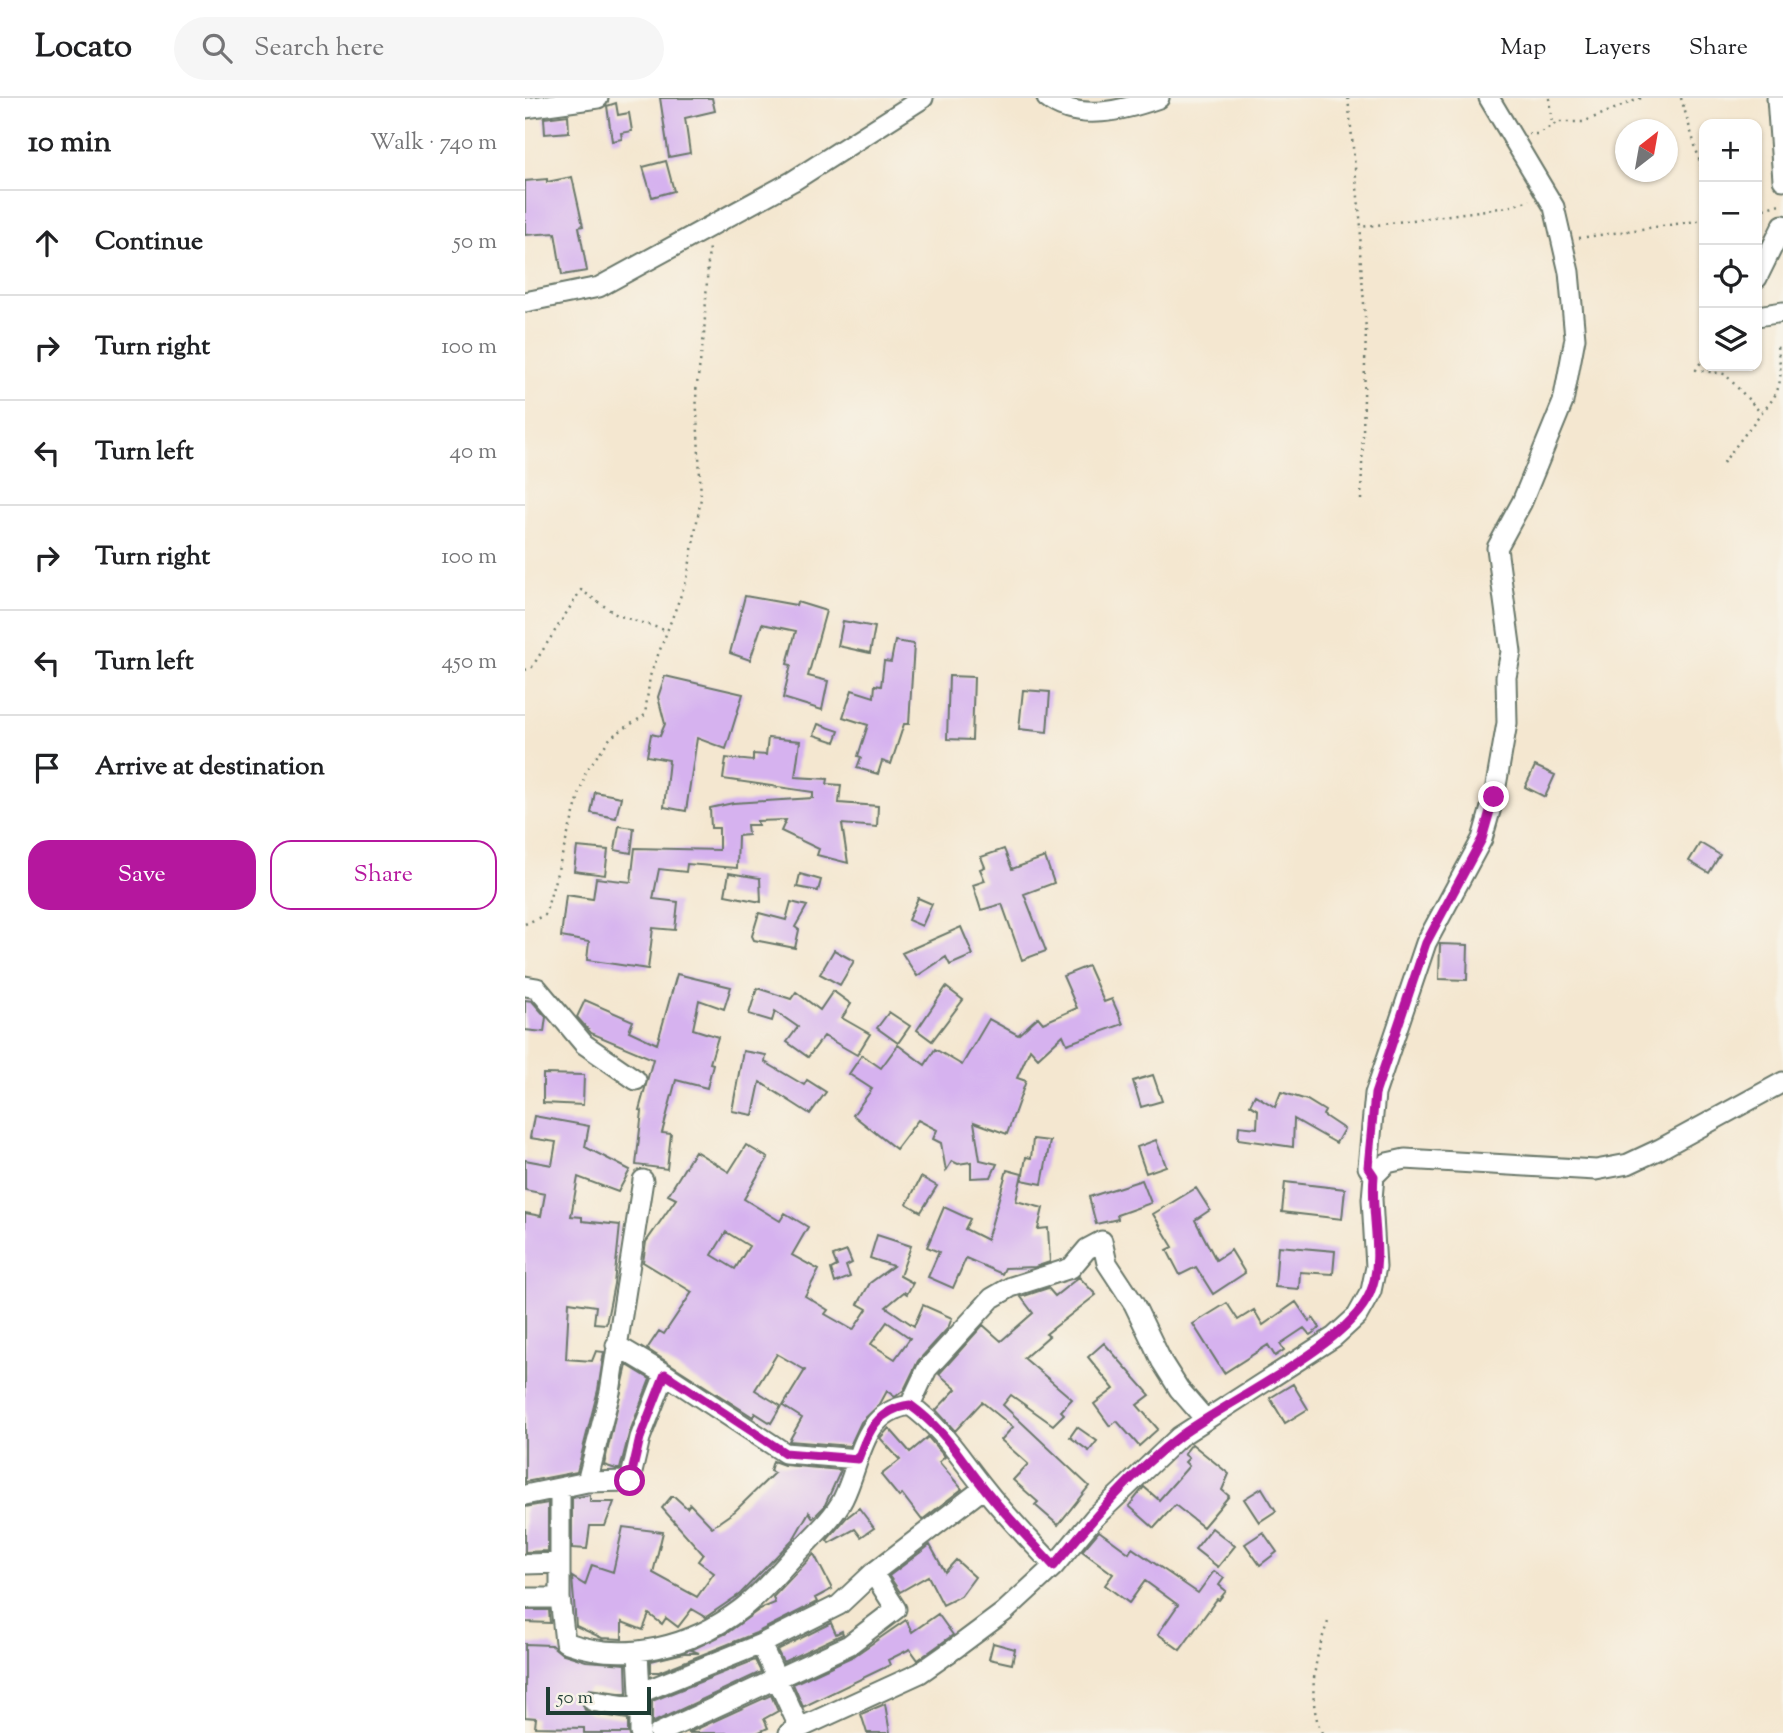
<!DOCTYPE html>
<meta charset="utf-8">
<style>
:root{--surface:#fff;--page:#f6f6f6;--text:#202124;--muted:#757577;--line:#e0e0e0;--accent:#b5179e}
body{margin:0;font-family:"Sorts Mill Goudy",serif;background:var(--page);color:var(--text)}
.controls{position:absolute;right:21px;top:21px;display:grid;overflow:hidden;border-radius:14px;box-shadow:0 2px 5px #0004}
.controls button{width:63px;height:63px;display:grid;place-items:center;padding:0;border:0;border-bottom:2px solid var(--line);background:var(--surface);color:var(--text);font:35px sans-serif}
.compass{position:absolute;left:1090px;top:21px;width:63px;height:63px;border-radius:50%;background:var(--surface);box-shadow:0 2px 5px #0004;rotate:31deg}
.scale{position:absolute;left:21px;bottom:18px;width:105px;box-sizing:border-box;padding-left:7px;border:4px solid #1f3d34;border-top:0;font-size:19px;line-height:24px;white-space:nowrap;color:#1f3d34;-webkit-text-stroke:5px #f7f3e8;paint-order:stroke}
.stop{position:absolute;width:21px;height:21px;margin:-16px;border:5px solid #b5179e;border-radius:50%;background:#fff}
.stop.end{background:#b5179e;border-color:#fff;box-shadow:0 2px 7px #0008}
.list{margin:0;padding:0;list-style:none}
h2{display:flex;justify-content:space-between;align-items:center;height:91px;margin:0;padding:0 28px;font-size:30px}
h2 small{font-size:23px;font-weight:400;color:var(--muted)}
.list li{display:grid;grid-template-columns:46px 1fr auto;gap:21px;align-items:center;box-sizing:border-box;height:105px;padding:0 28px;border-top:2px solid var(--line)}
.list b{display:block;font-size:26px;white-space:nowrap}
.list em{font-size:23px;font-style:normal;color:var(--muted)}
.actions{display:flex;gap:14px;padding:21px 28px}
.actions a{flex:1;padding:16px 0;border:2px solid var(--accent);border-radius:21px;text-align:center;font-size:24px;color:var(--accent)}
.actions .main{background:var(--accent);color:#fff}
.icon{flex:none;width:38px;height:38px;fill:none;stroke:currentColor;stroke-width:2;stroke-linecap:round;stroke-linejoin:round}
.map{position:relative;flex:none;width:1258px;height:1635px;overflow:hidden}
header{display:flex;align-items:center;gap:42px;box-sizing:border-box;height:98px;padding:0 35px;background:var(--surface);border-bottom:2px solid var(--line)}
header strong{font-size:33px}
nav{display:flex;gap:38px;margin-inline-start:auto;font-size:24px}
.search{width:490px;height:63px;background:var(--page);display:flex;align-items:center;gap:18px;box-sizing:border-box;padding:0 24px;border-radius:38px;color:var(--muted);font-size:26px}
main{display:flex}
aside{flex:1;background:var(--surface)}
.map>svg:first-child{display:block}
.building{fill:#d6b2ef;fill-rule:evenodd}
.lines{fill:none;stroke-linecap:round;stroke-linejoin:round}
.minor-casing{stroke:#6a786b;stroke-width:23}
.path{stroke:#6a786b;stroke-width:2.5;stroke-dasharray:2 5;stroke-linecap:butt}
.minor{stroke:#fff;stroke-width:19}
.route{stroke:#b5179e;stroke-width:9}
</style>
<header>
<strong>Locato</strong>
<div class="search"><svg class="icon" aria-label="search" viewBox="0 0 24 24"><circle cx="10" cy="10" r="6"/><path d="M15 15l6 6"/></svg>Search here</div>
<nav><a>Map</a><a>Layers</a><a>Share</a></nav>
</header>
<main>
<aside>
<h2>10 min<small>Walk · 740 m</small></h2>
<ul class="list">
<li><svg class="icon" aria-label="ahead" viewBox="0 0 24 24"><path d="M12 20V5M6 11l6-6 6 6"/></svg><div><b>Continue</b></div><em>50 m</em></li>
<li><svg class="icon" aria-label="right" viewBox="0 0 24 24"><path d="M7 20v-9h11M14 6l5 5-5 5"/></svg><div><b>Turn right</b></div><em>100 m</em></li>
<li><svg class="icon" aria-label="left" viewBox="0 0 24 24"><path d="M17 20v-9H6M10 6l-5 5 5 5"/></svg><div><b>Turn left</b></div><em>40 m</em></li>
<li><svg class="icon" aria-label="right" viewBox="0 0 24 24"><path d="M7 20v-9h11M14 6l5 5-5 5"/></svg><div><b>Turn right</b></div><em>100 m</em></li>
<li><svg class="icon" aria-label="left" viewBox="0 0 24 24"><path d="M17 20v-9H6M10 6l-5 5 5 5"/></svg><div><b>Turn left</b></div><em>450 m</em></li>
<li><svg class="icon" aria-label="arrive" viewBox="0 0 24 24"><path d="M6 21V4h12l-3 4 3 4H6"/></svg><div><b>Arrive at destination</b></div></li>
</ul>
<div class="actions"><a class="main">Save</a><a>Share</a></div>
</aside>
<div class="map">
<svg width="1258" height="1635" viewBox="0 0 1258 1635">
<rect width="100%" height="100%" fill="#f7f3e8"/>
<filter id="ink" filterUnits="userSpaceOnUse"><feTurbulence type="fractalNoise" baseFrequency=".0143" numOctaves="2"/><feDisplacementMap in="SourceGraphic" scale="14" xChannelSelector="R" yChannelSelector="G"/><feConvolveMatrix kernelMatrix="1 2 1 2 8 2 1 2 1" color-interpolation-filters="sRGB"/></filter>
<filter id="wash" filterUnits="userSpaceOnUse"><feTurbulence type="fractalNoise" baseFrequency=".00686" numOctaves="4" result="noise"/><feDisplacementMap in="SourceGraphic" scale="28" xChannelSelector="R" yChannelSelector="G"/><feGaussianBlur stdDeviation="1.57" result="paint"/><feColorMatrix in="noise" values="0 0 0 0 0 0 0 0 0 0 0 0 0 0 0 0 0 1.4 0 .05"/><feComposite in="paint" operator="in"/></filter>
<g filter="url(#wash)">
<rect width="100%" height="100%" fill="#f4e7d0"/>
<g id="blocks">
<path class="building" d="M135,0H187L190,13L160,20L165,55L144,59Z
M91,5L93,17L104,15L107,33L96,35L97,41L87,43L82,8Z
M43,17L44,34L20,36L19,20Z
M141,63L149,93L127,99L118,69Z
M47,79L58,128L54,129L62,173L37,177L30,135L0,137V83L22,81V84Z
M220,498L271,507L272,504L301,513L283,578L303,583L297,612L258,600L266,567L262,566L271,533L237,526L225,562L205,555Z
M318,523L350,529L345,555L313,548Z
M370,543L389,546L384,626H379L366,666L357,663L353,676L332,670L336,659L333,658L343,627L318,619L327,592L349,599L350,587L356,588L359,563L366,564Z
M140,578L218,596L201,651L172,640L161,713L139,709L144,662L122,658L126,636L135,638L140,626L133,599Z
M424,578L449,579L447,642L422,641Z
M498,592L525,594L522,634L494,631Z
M293,626L314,633L310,644L289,637Z
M243,640L275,643L270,679L303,681L302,686L316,687L314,705L353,708L352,729L317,726L323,765L292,757L294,751L256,733L261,722L232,723L233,727H222L223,737L213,738L212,770L162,766L161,774L134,771L128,801L153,804L150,832L128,830L123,871L62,862L64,844L36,839L41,797L68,801L71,780L106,784L110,750L194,752V730H186L185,710L208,705L288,700V694L198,681L201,660L228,663V656L241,657Z
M1010,668L1030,677L1020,699L1000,689Z
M70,694L96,699L91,720L66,715Z
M94,728L109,730L106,755L90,752Z
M1175,745L1195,757L1184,775L1164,763Z
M52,749L83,752L80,777L49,773Z
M479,751L487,771L520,759L529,785L499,796L521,853L497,862L477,806L456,812L448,787L460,783L455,771L460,769L456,759Z
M204,775L235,780L236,804L200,797Z
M275,776L296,782L293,793L272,789Z
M393,800L407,806L397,828L383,822Z
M266,804L282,808L270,829L274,832L270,850L229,842L227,838L234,815L261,822Z
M436,829L448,857L425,867L421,859L392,878L377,855Z
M915,846L943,847L942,882L914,881Z
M309,852L329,863L315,887L295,876Z
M563,868L579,904L587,901L598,926L542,946L538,937L513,960L505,951L492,980L501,983L482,1036L449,1024L455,1062L472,1066L466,1079L446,1080V1064L433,1066L427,1063L421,1073L416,1045L408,1041L412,1032L393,1022L371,1051L328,1017L347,991L324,976L337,957L356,970L373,947L400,967L410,951L437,967L464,921L493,937L513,919L518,925L552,910L538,878Z
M152,876L206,889L199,911L174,902L168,931L193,939L185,965L188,966L182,990L151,982L137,1035L146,1036L142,1071L111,1067L117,1013L114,1012L128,961L66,935L52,919L60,902L108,923L104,933L132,946Z
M421,889L438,902L407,943L392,932Z
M232,890L266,901L271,894L295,912L308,893L326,906L317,920L345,936L332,957L299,938L283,959L262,944L273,929L250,913L247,923L224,916Z
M0,902L7,903L21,919L19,934L0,932Z
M364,914L385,928L373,945L352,930Z
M218,953L241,957L240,964L279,987L282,982L301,994L285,1016L235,984L228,1017L207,1013Z
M18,976L59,977L58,1007L18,1005Z
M628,977L637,1003L616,1009L608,983Z
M756,994L782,1002L800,1013L798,1017L819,1031L811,1045L769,1021L768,1049L713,1041L714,1028L732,1030L733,1012L725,1007L730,997L750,1009Z
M9,1018L64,1028L60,1049L105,1072L93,1094L53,1079L46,1118L57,1119V1123L95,1127L89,1186L81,1226L69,1225L71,1208L44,1204L41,1261L67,1263L71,1253L79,1254L73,1292L52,1374L0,1384V1115L16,1118L20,1096L0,1092V1062L27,1067L31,1044L5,1040Z
M508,1041L525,1043L517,1086L497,1082L501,1059L506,1060Z
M631,1042L641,1068L621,1075L612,1049Z
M221,1047L243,1060L219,1101L255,1123L260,1115L283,1129L267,1157L294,1172L280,1198L303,1212L300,1216L328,1232L342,1211L333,1206L345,1185L368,1168L345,1160L352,1137L386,1148L375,1178L388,1185L382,1196L379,1194L361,1209L389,1228L398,1207L427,1220L423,1230L393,1263L379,1292L370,1299L362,1293L355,1306L336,1324L325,1348L264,1343L277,1320L258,1308L280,1272L252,1256L230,1292L256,1308L246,1325L230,1315L228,1319L122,1251L134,1233L139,1236L167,1194L118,1164L121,1144L151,1101L143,1097L170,1053L204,1074ZM201,1134L224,1148L210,1171L187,1157ZM362,1224L385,1240L370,1261L346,1246Z
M482,1072L497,1076L491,1103L518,1110L513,1131L523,1130L525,1164L510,1169L480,1170L477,1176L441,1160L428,1190L403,1179L414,1154L402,1149L419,1109L445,1121L440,1131L462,1142Z
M396,1079L412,1088L396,1114L382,1106Z
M617,1082L626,1105L592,1117L593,1121L571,1126L564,1099Z
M760,1084L820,1091L817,1121L757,1114Z
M671,1090L685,1112L670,1122L691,1162L706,1152L720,1175L688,1196L671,1169L655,1177L642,1152L648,1149L628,1116Z
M753,1148L810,1153L808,1176L775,1174L774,1191L750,1189Z
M322,1153L327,1165L321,1168L325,1179L310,1185L306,1171L312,1168L308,1158Z
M554,1179L571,1197L521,1236L524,1238L499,1260L547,1301L536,1313L539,1316L528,1327L486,1297L478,1307L564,1388L533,1427L510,1407L513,1404L488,1382L503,1366L476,1342L488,1329L457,1304L430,1333L411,1312L431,1291L414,1276L458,1227L476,1243L508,1215L496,1199L523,1190L530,1198Z
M771,1204L784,1223L788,1220L795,1230L785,1237L779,1230L755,1246L759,1252L750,1258L743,1247L699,1275L668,1226L702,1205L713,1222L729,1212L738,1227Z
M579,1245L625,1297L612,1307L633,1331L614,1348L592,1323L585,1328L569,1306L589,1291L563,1259Z
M102,1267L125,1281L104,1336L95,1371H91L79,1367Z
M768,1286L783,1311L760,1325L745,1300Z
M552,1329L572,1343L564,1353L545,1339Z
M364,1330L385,1354L403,1339L420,1359L414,1364L437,1391L397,1422L377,1396L374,1399L356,1377L375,1362L355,1340Z
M667,1346L704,1376L697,1392L704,1398L678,1429L650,1407L629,1430L604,1408L619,1389L634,1402L664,1368L660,1364L664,1360L659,1356Z
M248,1363L259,1367L316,1372L299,1409L288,1420L284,1414L269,1440L215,1496L181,1519L167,1511L153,1529L141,1520L137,1526L124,1516L118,1532L97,1524V1541L77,1540L51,1528L47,1479L60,1487L67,1467L88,1474L98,1429L138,1434L128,1475L172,1499L189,1475L173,1463L178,1456L137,1410L146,1399H150L162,1410L165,1406L187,1429L210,1413L249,1375L245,1373Z
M737,1390L751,1413L734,1424L719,1401Z
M65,1397V1404H89L80,1428H65L62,1451L47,1450V1400Z
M23,1405V1453L0,1454V1409Z
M334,1410L349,1430L336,1439L330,1431L304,1445L302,1442L321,1420Z
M687,1430L710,1448L693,1469L670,1451Z
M574,1433L604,1455L607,1450L673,1495L689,1473L699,1480L694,1487L701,1493L694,1502L692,1501L655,1552L633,1536L653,1507L620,1483L604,1505L580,1487L588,1476L557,1453Z
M738,1434L752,1454L735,1467L720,1446Z
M405,1447L420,1474L431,1462L450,1479L436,1498L418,1507L403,1478L375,1494L364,1478Z
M289,1456L307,1491L290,1500L292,1504L231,1535L134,1574H126V1563L159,1555H174L166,1552L202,1535L235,1511L250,1505L248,1499Z
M0,1512H24L25,1525L0,1524Z
M413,1516L428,1537L393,1562L385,1551L363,1562L365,1567L278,1609L268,1586L329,1558L381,1522L387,1534Z
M306,1525L311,1536L317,1533L318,1536L258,1564L252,1552Z
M468,1545L490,1551L487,1566L464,1561Z
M0,1546L26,1547L36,1555L61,1563L101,1566L102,1596L64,1591L56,1602L60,1612L65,1615L103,1621V1635H59V1630L10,1629L11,1620L0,1619Z
M230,1562L236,1574L127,1625V1603Z
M246,1597L253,1613L239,1621L243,1630L232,1635H163Z
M360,1606L365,1635H342L336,1616Z"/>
</g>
</g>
<g filter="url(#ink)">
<use href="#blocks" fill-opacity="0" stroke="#6a786b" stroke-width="2"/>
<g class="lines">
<defs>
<path id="minor" d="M522,0C553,25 600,12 634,0
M1252,0L1258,82
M0,10L73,0
M1232,180L1258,127
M0,204L74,189L268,83L398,0
M1232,218L1258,214
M0,888L12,890L59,946L111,982
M849,1078L843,1069L850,996L901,845L957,741L969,699L982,625L981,579L986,554L972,450L997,404L1038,304L1050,240L1044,174L1029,109L964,0
M91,1247L140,1276L260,1355L333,1361
M385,1307L402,1271L467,1200L486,1189L546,1170L562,1151L577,1143L582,1165L609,1206L637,1264L654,1291L680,1321
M62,1384L85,1294L118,1082
M35,1390V1500L40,1544C100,1566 166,1549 216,1511C236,1496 253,1475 269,1458C285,1441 308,1421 318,1401C337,1363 335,1315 385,1307C419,1332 434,1359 460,1391C481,1418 506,1443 529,1468
M0,1397L62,1384L105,1383L115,1340L140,1276
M0,1466L35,1465
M0,1500H35
M236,1546L275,1631
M113,1554L115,1595
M68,1603L113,1610
M115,1635V1595L236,1546L314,1507L348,1475L459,1390
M134,1635L324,1547L371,1511L348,1475
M264,1635L395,1575L432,1549L479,1514L529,1468L569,1420L654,1339L809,1239L832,1218L846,1193L851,1169L847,1101L849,1078L862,1065L880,1061L1071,1072L1103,1066L1135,1051L1258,984"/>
</defs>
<use href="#minor" class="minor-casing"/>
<path class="path" d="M823,0L836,129L983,109L1005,102
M1024,0L1027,27
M1156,0L1179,78
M1003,36H1012L1033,24H1058L1116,0
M1232,113L1258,105
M1054,140L1179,122
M1179,259L1171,272L1200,276L1236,315C1258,293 1258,278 1252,248
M1198,365L1236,315
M836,402L841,232L835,153L836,129
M0,572L7,569L56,492L92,517L143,533
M0,826L20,817L61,673L86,639L120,617L125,578L162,481L176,400L171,293L179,237L184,146
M797,1635C781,1602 790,1557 803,1524"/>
<use href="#minor" class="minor"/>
</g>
</g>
<g class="lines" filter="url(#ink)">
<path class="route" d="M105,1383L115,1340L140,1276L260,1355L333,1361C344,1332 352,1312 385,1307C421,1333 433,1358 460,1391C481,1418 506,1443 529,1468C567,1422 607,1374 655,1338C705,1301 823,1248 845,1195C860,1160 845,1115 849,1078L843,1069L850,996L901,845L957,741L969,699"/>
</g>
</svg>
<div class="controls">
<button>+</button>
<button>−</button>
<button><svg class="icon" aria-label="locate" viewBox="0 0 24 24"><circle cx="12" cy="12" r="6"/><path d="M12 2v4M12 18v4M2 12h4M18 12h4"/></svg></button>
<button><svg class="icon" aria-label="layers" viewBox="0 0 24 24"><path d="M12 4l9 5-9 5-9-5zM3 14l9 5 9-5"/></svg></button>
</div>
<svg class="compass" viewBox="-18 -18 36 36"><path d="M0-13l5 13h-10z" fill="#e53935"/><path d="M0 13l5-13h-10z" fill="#757577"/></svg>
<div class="scale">50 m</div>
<div class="stop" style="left:105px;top:1383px"></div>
<div class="stop end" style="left:969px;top:699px"></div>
</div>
</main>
